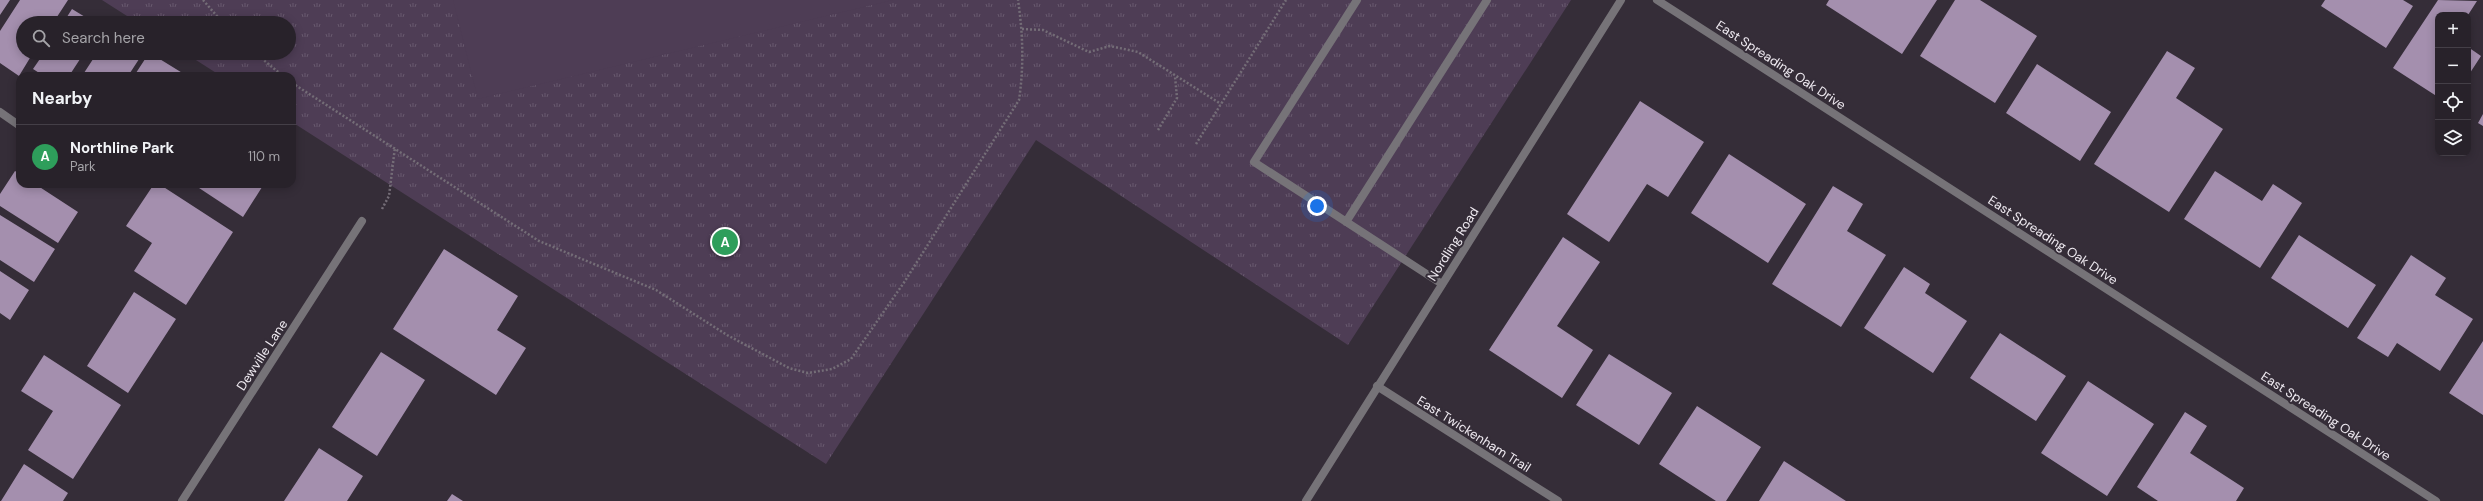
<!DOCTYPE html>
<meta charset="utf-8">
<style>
:root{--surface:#28222a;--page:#342f36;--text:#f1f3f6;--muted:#a5a4a8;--line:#443f47;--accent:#40d4a2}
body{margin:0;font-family:"DM Sans",sans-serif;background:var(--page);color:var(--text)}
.controls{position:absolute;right:12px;top:12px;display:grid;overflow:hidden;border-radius:8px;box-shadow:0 2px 10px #0003}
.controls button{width:36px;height:36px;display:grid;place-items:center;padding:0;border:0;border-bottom:1px solid var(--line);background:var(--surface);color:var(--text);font:20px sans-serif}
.you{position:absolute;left:1317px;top:206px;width:14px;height:14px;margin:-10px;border:3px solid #fff;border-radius:50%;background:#1a73e8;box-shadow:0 0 0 6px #1a73e833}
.badge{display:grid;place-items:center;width:26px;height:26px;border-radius:50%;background:var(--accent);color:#fff;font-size:13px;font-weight:700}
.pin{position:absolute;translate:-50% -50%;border:2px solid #fff;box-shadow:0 1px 4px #0006}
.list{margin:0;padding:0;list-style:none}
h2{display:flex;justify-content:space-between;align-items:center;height:52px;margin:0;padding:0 16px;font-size:17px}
h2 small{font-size:13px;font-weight:400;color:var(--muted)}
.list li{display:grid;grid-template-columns:26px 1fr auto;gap:12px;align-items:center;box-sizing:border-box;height:64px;padding:0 16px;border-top:1px solid var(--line)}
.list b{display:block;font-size:15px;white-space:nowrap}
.list p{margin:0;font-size:13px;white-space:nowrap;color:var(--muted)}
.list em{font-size:13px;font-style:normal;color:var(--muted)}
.icon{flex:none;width:22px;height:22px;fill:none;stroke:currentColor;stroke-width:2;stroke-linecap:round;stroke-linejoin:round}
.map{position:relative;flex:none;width:2483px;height:501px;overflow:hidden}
.search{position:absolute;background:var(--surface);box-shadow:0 2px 10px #0003;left:16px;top:16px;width:280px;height:44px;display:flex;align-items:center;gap:10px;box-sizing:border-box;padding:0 14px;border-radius:22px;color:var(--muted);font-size:15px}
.panel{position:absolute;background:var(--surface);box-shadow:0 2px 10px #0003;left:16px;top:72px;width:280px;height:116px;border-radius:12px}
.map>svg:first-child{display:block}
.grass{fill:url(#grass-tufts)}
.pitch{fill:#4e3d55}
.building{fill:#a48fae}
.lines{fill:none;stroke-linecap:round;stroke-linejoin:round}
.path{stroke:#746d77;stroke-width:2.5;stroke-dasharray:2 2;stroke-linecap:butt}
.service{stroke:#767378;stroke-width:8}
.minor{stroke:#767378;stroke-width:8}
.tertiary{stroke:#767378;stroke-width:8}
.labels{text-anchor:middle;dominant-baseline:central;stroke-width:4;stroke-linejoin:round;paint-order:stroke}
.street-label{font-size:13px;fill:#efeaf1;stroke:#352d38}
</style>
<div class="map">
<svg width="2483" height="501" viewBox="0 0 2483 501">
<defs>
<pattern id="grass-tufts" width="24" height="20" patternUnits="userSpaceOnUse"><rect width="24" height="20" fill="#4e3d55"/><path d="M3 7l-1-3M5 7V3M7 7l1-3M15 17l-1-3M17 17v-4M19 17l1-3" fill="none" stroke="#68596e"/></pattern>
</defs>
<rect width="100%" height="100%" fill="#352d38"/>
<path class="grass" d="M102,0H1571L1348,345L1036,140L826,464L292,122V76H221L185,53H289V23H138Z"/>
<path class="pitch" d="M453,0H893L478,99Z"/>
<path class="building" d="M0,0H10L0,15Z
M20,0H68L53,23H23V53H33L19,76L0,63V31Z
M1829,0H1937L1902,54L1826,5Z
M1955,0H1980L2037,36L1995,103L1920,56Z
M2325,0H2403L2413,6L2386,48L2321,6Z
M2438,0L2477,1L2468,15H2438V97L2393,68Z
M72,9L95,23H63Z
M2468,47L2481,56L2468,76Z
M2167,51L2195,68L2176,98L2223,129L2169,212L2094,164Z
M44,53H84L69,76H44L33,69Z
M97,53H143L128,76H82Z
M149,53H150L184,74L134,76Z
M2037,64L2111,112L2080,161L2006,113Z
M1640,101L1704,142L1668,197L1647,184L1609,242L1567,214Z
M2483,114V126L2478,123Z
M1729,154L1806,204L1768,263L1691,213Z
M15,171L20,174V184H35L78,212L58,243L0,206V194Z
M2215,171L2262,201L2273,184L2302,203L2260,268L2184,219Z
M154,184H159L233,232L186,305L134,271L152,243L126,226Z
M193,184H264L243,217Z
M1833,186L1863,204L1847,231L1886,255L1841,327L1772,284Z
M0,215L55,249L34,282L0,260Z
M2299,235L2376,285L2348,328L2271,278Z
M1563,237L1600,262L1557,326L1593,350L1562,398L1489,350Z
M444,249L518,296L497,330L526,348L496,395L393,329Z
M2411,255L2446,278L2435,295L2473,319L2440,371L2397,343L2388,357L2357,338Z
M1904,267L1930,284L1925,293L1967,321L1933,373L1864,328Z
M0,271L29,290L10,320L0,313Z
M134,292L176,319L128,393L87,366Z
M2000,333L2066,376L2036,421L1970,378Z
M2483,341V415L2449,393Z
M381,352L425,380L377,456L332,427Z
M1609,354L1672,393L1639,445L1576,405Z
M44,355L121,405L73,479L28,450L53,411L21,391Z
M2088,381L2154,424L2107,496L2041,453Z
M1697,406L1761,447L1726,501H1716L1659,464Z
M2185,412L2207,426L2190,453L2244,488L2236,501H2158L2137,487Z
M319,448L363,476L347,501H284Z
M1784,461L1846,501H1759Z
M24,464L68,493L63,501H1Z
M452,494L463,501H447Z"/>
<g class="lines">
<path class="path" d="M203,0L223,23
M1022,29L1043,30L1089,52L1110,46L1138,52L1221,104
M255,53L283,76
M292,83L539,241L656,290L727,335L789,368L808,373L832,369L851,359L905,281L1019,100C1024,66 1023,34 1018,0
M1158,130L1177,98L1175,76
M1196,144L1286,0
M382,209L389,196L395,147"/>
<path class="service" d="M1357,0L1254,162L1442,284
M0,112L20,126
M1346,222L1487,0"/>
<path class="minor" d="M1657,0L2436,501
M1377,386L1558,501
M182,501L362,221"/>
<path class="tertiary" d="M1306,501L1621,0"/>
</g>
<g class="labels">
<g class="street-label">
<text transform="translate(1781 65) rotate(33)">East Spreading Oak Drive</text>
<text transform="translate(2053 240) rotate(33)">East Spreading Oak Drive</text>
<text transform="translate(1453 244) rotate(-58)">Nordling Road</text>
<text transform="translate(262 355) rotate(-57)">Dewville Lane</text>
<text transform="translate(2326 416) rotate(33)">East Spreading Oak Drive</text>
<text transform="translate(1474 434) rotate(32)">East Twickenham Trail</text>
</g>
</g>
</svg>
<div class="controls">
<button>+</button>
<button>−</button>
<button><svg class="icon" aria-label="locate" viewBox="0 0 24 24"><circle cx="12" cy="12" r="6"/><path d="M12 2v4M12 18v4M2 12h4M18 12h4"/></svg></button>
<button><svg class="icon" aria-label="layers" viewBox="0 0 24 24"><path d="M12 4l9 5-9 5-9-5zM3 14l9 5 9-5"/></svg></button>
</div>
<div class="you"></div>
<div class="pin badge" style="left:725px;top:242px;background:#2e9e5b">A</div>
<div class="search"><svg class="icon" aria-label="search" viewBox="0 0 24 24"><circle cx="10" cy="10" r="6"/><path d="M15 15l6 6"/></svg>Search here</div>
<section class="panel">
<h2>Nearby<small></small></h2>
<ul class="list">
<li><span class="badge" style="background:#2e9e5b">A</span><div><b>Northline Park</b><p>Park</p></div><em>110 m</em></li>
</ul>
</section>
</div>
